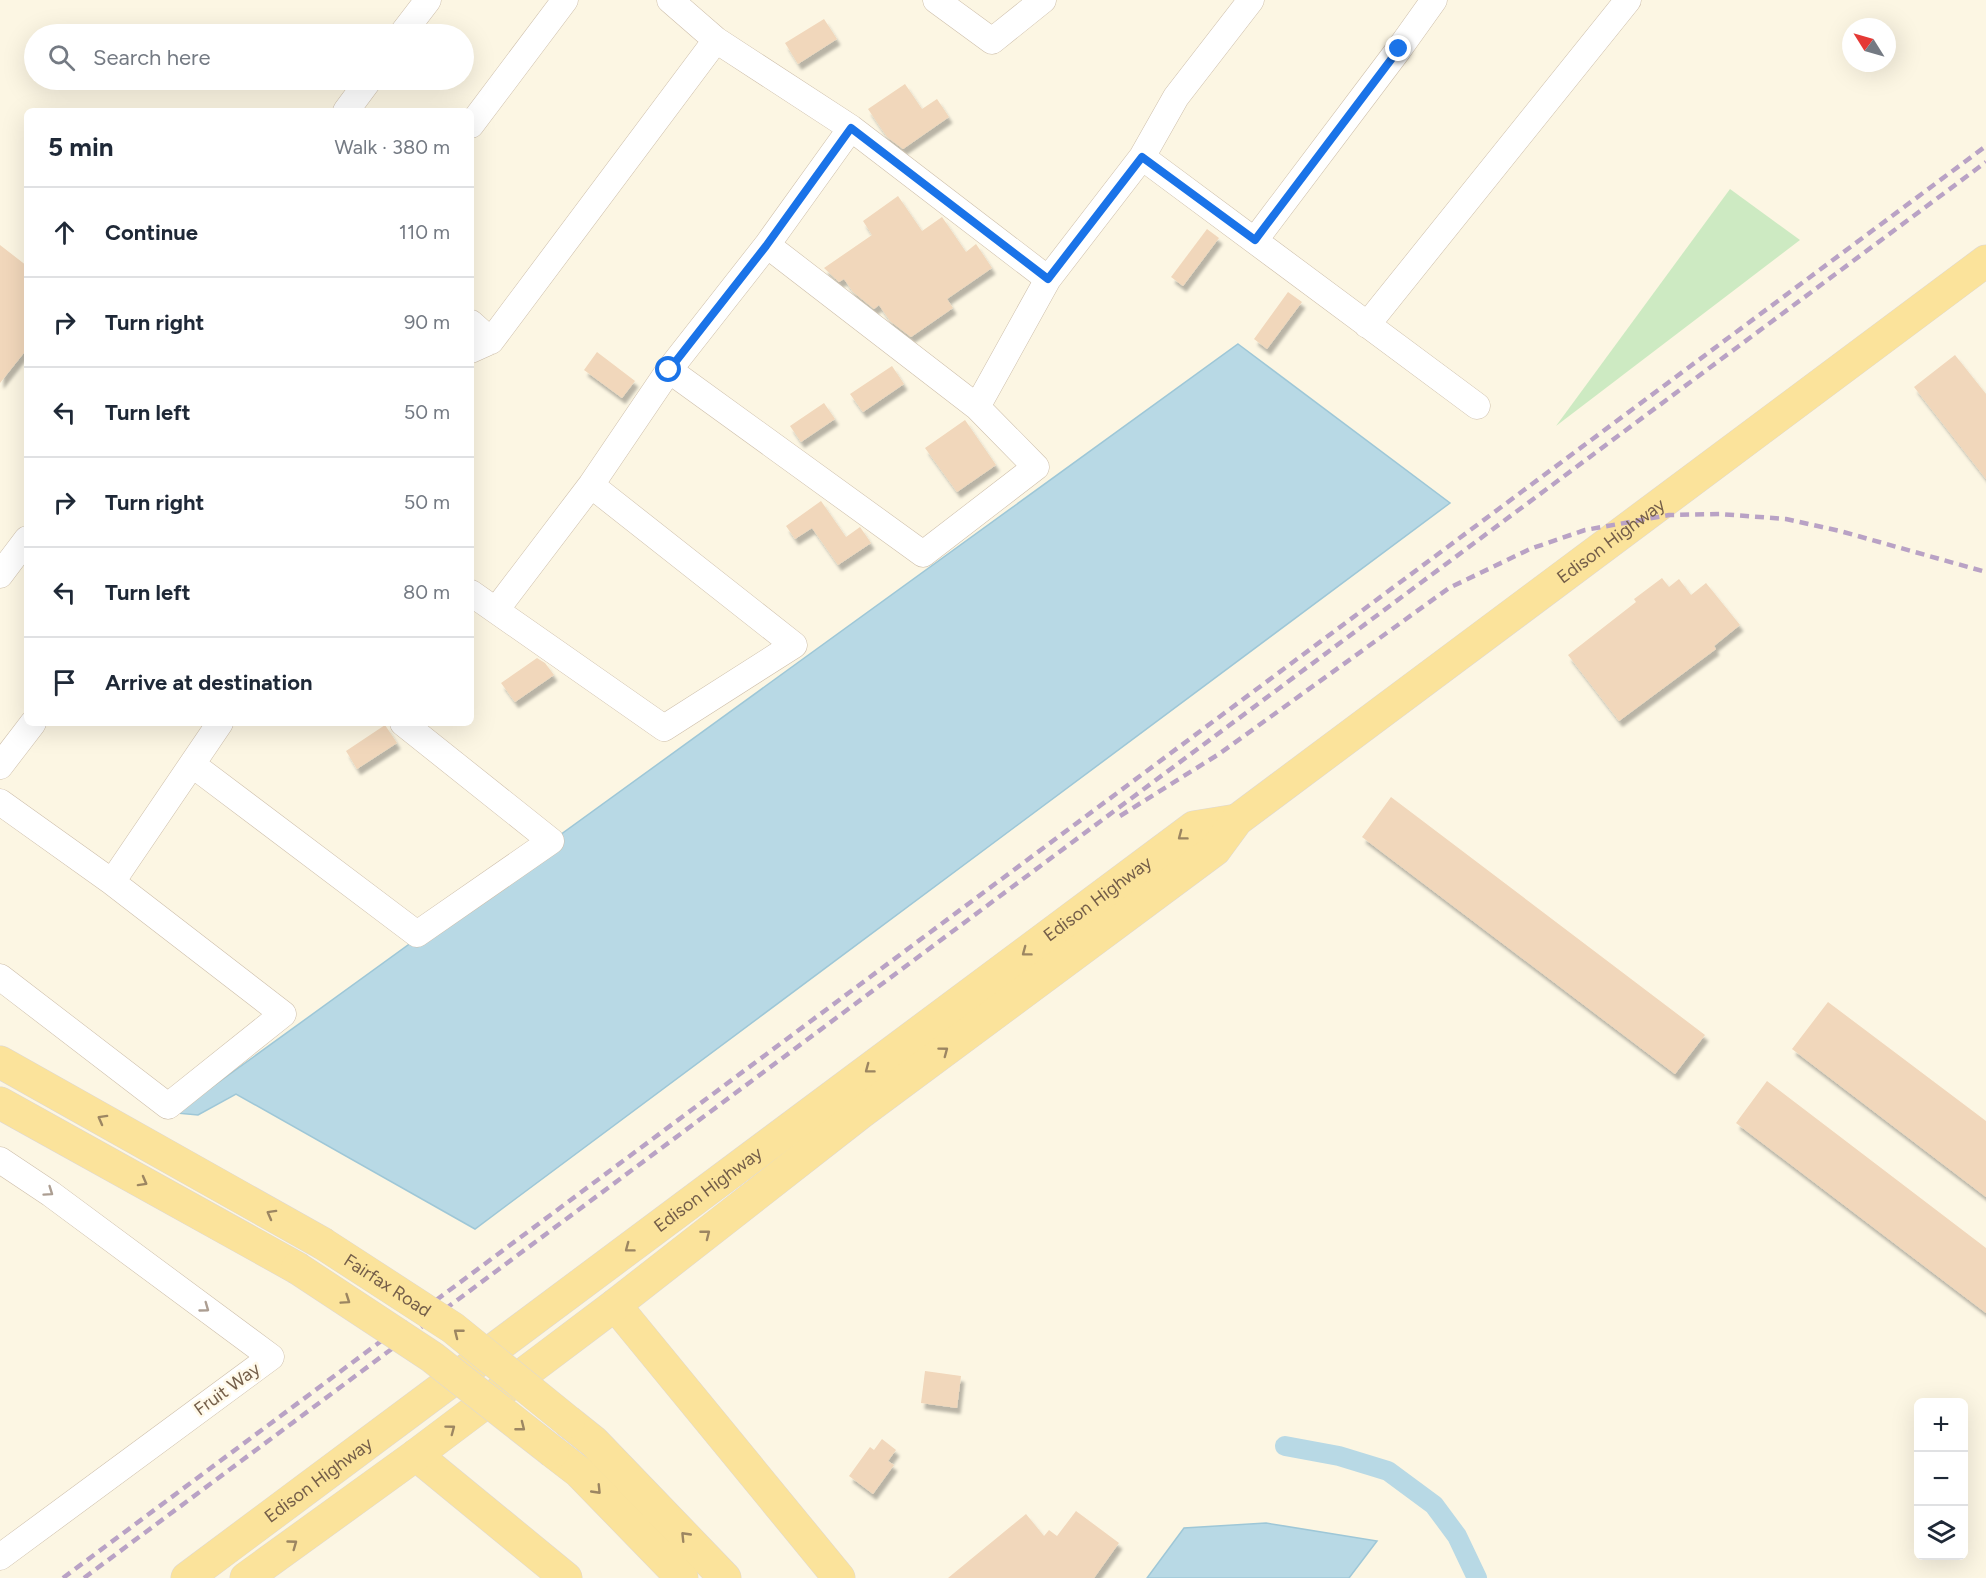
<!DOCTYPE html>
<meta charset="utf-8">
<style>
:root{--surface:#fff;--page:#f6f6f7;--text:#1f2937;--muted:#747a83;--line:#e0e1e3}
body{margin:0;font-family:Figtree,sans-serif;background:var(--page);color:var(--text)}
.controls{position:absolute;right:18px;bottom:18px;display:grid;overflow:hidden;border-radius:9px;box-shadow:0 6px 24px #0002}
.controls button{width:54px;height:54px;display:grid;place-items:center;padding:0;border:0;border-bottom:2px solid var(--line);background:var(--surface);color:var(--text);font:30px sans-serif}
.compass{position:absolute;left:1842px;top:18px;width:54px;height:54px;border-radius:50%;background:var(--surface);box-shadow:0 6px 24px #0002;rotate:307deg}
.stop{position:absolute;width:18px;height:18px;margin:-14px;border:4px solid #1a73e8;border-radius:50%;background:#fff}
.stop.end{background:#1a73e8;border-color:#fff;box-shadow:0 2px 6px #0008}
.list{margin:0;padding:0;list-style:none}
h2{display:flex;justify-content:space-between;align-items:center;height:78px;margin:0;padding:0 24px;font-size:26px}
h2 small{font-size:20px;font-weight:400;color:var(--muted)}
.list li{display:grid;grid-template-columns:39px 1fr auto;gap:18px;align-items:center;box-sizing:border-box;height:90px;padding:0 24px;border-top:2px solid var(--line)}
.list b{display:block;font-size:22px;white-space:nowrap}
.list em{font-size:20px;font-style:normal;color:var(--muted)}
.icon{flex:none;width:33px;height:33px;fill:none;stroke:currentColor;stroke-width:2;stroke-linecap:round;stroke-linejoin:round}
.map{position:relative;flex:none;width:1986px;height:1578px;overflow:hidden}
.search{position:absolute;background:var(--surface);box-shadow:0 6px 24px #0002;left:24px;top:24px;width:450px;height:66px;display:flex;align-items:center;gap:15px;box-sizing:border-box;padding:0 21px;border-radius:33px;color:var(--muted);font-size:22px}
.panel{position:absolute;background:var(--surface);box-shadow:0 6px 24px #0002;left:24px;top:108px;width:450px;height:618px;border-radius:9px}
.map>svg:first-child{display:block}
.green{fill:#cdeac2}
.water{fill:#b8d9e5;stroke:#9ec7d7;stroke-width:1.5}
.lines{fill:none;stroke-linecap:round;stroke-linejoin:round}
.canal{stroke:#b8d9e5;stroke-width:20}
.building{fill:#f1d7bb;filter:url(#shadow)}
.minor-casing{stroke:#cdbeaa;stroke-width:27}
.major-casing{stroke:#ded8d3;stroke-width:33}
.minor{stroke:#fff;stroke-width:26}
.major{stroke:#fbe39b;stroke-width:32}
.rail{stroke:#b9a2c5;stroke-width:4.5;stroke-dasharray:9 6;stroke-linecap:butt}
.major-bridge-casing{stroke:#ded8d3;stroke-width:33;stroke-linecap:butt}
.major-bridge{stroke:#fbe39b;stroke-width:32}
.oneway{stroke:#9c8662}
.oneway2{stroke:#ac9e92}
.route{stroke:#1a73e8;stroke-width:8}
.labels{text-anchor:middle;dominant-baseline:central;stroke-width:5;stroke-linejoin:round;paint-order:stroke}
.street-label{font-size:18px;fill:#745e49;stroke:#fff9e9}
</style>
<div class="map">
<svg width="1986" height="1578" viewBox="0 0 1986 1578">
<defs>
<filter id="shadow"><feDropShadow dx="3.5" dy="6" stdDeviation="1.5" flood-color="#0004"/></filter>
</defs>
<rect width="100%" height="100%" fill="#fcf6e3"/>
<path class="green" d="M1730,189L1800,240L1556,426Z"/>
<path class="water" d="M1238,344L1450,503L475,1229L236,1094L198,1115L176,1113Z
M1266,1523L1377,1541L1349,1578H1147L1184,1528Z"/>
<g class="lines">
<path class="canal" d="M1285,1446L1339,1456L1388,1471L1434,1505L1457,1536L1477,1578"/>
</g>
<path class="building" d="M824,19L837,39L798,64L785,43Z
M905,84L922,109L937,99L949,117L903,149L887,137L868,109Z
M898,196L922,231L942,217L966,252L976,244L992,268L947,299L953,308L911,337L890,321L879,305L874,309L853,292L844,279L839,282L824,268L872,235L863,221Z
M1207,229L1219,238L1183,286L1171,277Z
M0,245L27,266V349L0,383Z
M1288,292L1302,302L1267,349L1254,339Z
M597,352L635,381L622,398L584,370Z
M1955,355L1986,394V479L1914,387Z
M892,366L904,384L863,412L850,394Z
M824,403L835,419L801,442L790,426Z
M965,420L996,465L957,492L925,448Z
M821,501L846,537L860,527L871,543L838,565L812,528L795,539L786,526Z
M1662,578L1669,587L1679,579L1691,595L1706,583L1740,625L1714,646L1716,649L1619,721L1568,655L1636,602L1634,599Z
M537,658L545,663L554,675L515,702L501,683Z
M385,725L397,743L357,769L346,751Z
M1391,797L1705,1035L1675,1074L1362,837Z
M1828,1002L1986,1121V1197L1792,1049Z
M1767,1081L1986,1248V1313L1736,1123Z
M925,1371L961,1376L957,1408L921,1403Z
M882,1439L896,1450L888,1461L894,1465L873,1494L849,1476L870,1447L874,1450Z
M1076,1511L1119,1543L1094,1578H948L1026,1514L1044,1536L1049,1530L1057,1536Z"/>
<g class="lines">
<defs>
<path id="minor" d="M670,0L716,40L851,128L1048,279L977,407
M936,0L992,41L1043,0
M1251,0L1176,97L1142,157L1477,406
M402,34L428,0
M346,111L369,80
M471,125L565,0
M1255,240L1399,49L1434,0
M1048,279L1142,157
M471,323L491,341
M1367,325L1628,0
M471,350L491,341L716,40
M669,370L923,554L1036,467L977,407L767,245
M0,575L27,539
M471,593L664,728L794,645L591,485
M496,610L591,485L669,370L767,245L851,128
M193,765L417,934L551,841L403,723
M0,766L33,723
M0,802L112,882L283,1014L168,1106L0,977
M112,882L220,723
M0,1160L51,1194L271,1357L0,1557"/>
<g id="major">
<path d="M0,1062L322,1243"/>
<path d="M0,1103L297,1268"/>
<path d="M615,1305L839,1578"/>
<path d="M569,1422L594,1442L725,1578"/>
<path d="M553,1452L579,1472L682,1578"/>
<path d="M416,1455L566,1578"/>
<path id="s1" d="M187,1578L1194,827L1237,820"/>
<path id="s2" d="M246,1578L416,1455L615,1305L862,1112L1215,850L1237,820L1986,261"/>
</g>
</defs>
<use href="#minor" class="minor-casing"/>
<use href="#major" class="major-casing"/>
<use href="#minor" class="minor"/>
<use href="#major" class="major"/>
<path class="rail" d="M1120,816L1219,754L1449,588L1530,549L1585,530L1669,515L1720,514L1786,519L1840,531L1986,572
M63,1578L1986,146
M84,1578L1986,162"/>
<defs>
<g id="major-bridge">
<path id="s3" d="M322,1243L453,1328L569,1422"/>
<path d="M297,1268L432,1357L553,1452"/>
</g>
</defs>
<use href="#major-bridge" class="major-bridge-casing"/>
<use href="#major-bridge" class="major-bridge"/>
</g>
<defs><path id="oneway-chevron" d="M-2-3.5L2.5 0L-2 3.5" fill="none" stroke-width="1.6" stroke-linecap="round" stroke-linejoin="round" transform="scale(1.5)"/></defs>
<g class="oneway">
<use href="#oneway-chevron" transform="translate(1182 836) rotate(143)"/>
<use href="#oneway-chevron" transform="translate(1026 952) rotate(143)"/>
<use href="#oneway-chevron" transform="translate(944 1051) rotate(-37)"/>
<use href="#oneway-chevron" transform="translate(869 1069) rotate(143)"/>
<use href="#oneway-chevron" transform="translate(102 1119) rotate(-151)"/>
<use href="#oneway-chevron" transform="translate(143 1182) rotate(29)"/>
<use href="#oneway-chevron" transform="translate(271 1214) rotate(-151)"/>
<use href="#oneway-chevron" transform="translate(706 1234) rotate(-38)"/>
<use href="#oneway-chevron" transform="translate(629 1248) rotate(143)"/>
<use href="#oneway-chevron" transform="translate(346 1300) rotate(34)"/>
<use href="#oneway-chevron" transform="translate(458 1333) rotate(-142)"/>
<use href="#oneway-chevron" transform="translate(521 1427) rotate(38)"/>
<use href="#oneway-chevron" transform="translate(451 1429) rotate(-37)"/>
<use href="#oneway-chevron" transform="translate(597 1490) rotate(46)"/>
<use href="#oneway-chevron" transform="translate(685 1536) rotate(-134)"/>
<use href="#oneway-chevron" transform="translate(293 1544) rotate(-36)"/>
</g>
<g class="oneway2">
<use href="#oneway-chevron" transform="translate(49 1192) rotate(35)"/>
<use href="#oneway-chevron" transform="translate(205 1308) rotate(36)"/>
</g>
<g class="lines">
<path class="route" d="M669,370L766,246L851,128L1048,279L1142,157L1255,240L1399,49"/>
</g>
<g class="labels">
<g class="street-label">
<text stroke="none"><textPath href="#s2" startOffset="1716">Edison Highway</textPath></text>
<text stroke="none"><textPath href="#s1" startOffset="1136">Edison Highway</textPath></text>
<text stroke="none"><textPath href="#s1" startOffset="650">Edison Highway</textPath></text>
<text stroke="none"><textPath href="#s3" startOffset="78">Fairfax Road</textPath></text>
<text transform="translate(227 1389) rotate(-36)">Fruit Way</text>
<text stroke="none"><textPath href="#s1" startOffset="164">Edison Highway</textPath></text>
</g>
</g>
</svg>
<div class="controls">
<button>+</button>
<button>−</button>
<button><svg class="icon" aria-label="layers" viewBox="0 0 24 24"><path d="M12 4l9 5-9 5-9-5zM3 14l9 5 9-5"/></svg></button>
</div>
<svg class="compass" viewBox="-18 -18 36 36"><path d="M0-13l5 13h-10z" fill="#e53935"/><path d="M0 13l5-13h-10z" fill="#747a83"/></svg>
<div class="stop" style="left:669px;top:370px"></div>
<div class="stop end" style="left:1399px;top:49px"></div>
<div class="search"><svg class="icon" aria-label="search" viewBox="0 0 24 24"><circle cx="10" cy="10" r="6"/><path d="M15 15l6 6"/></svg>Search here</div>
<section class="panel">
<h2>5 min<small>Walk · 380 m</small></h2>
<ul class="list">
<li><svg class="icon" aria-label="ahead" viewBox="0 0 24 24"><path d="M12 20V5M6 11l6-6 6 6"/></svg><div><b>Continue</b></div><em>110 m</em></li>
<li><svg class="icon" aria-label="right" viewBox="0 0 24 24"><path d="M7 20v-9h11M14 6l5 5-5 5"/></svg><div><b>Turn right</b></div><em>90 m</em></li>
<li><svg class="icon" aria-label="left" viewBox="0 0 24 24"><path d="M17 20v-9H6M10 6l-5 5 5 5"/></svg><div><b>Turn left</b></div><em>50 m</em></li>
<li><svg class="icon" aria-label="right" viewBox="0 0 24 24"><path d="M7 20v-9h11M14 6l5 5-5 5"/></svg><div><b>Turn right</b></div><em>50 m</em></li>
<li><svg class="icon" aria-label="left" viewBox="0 0 24 24"><path d="M17 20v-9H6M10 6l-5 5 5 5"/></svg><div><b>Turn left</b></div><em>80 m</em></li>
<li><svg class="icon" aria-label="arrive" viewBox="0 0 24 24"><path d="M6 21V4h12l-3 4 3 4H6"/></svg><div><b>Arrive at destination</b></div></li>
</ul>
</section>
</div>
